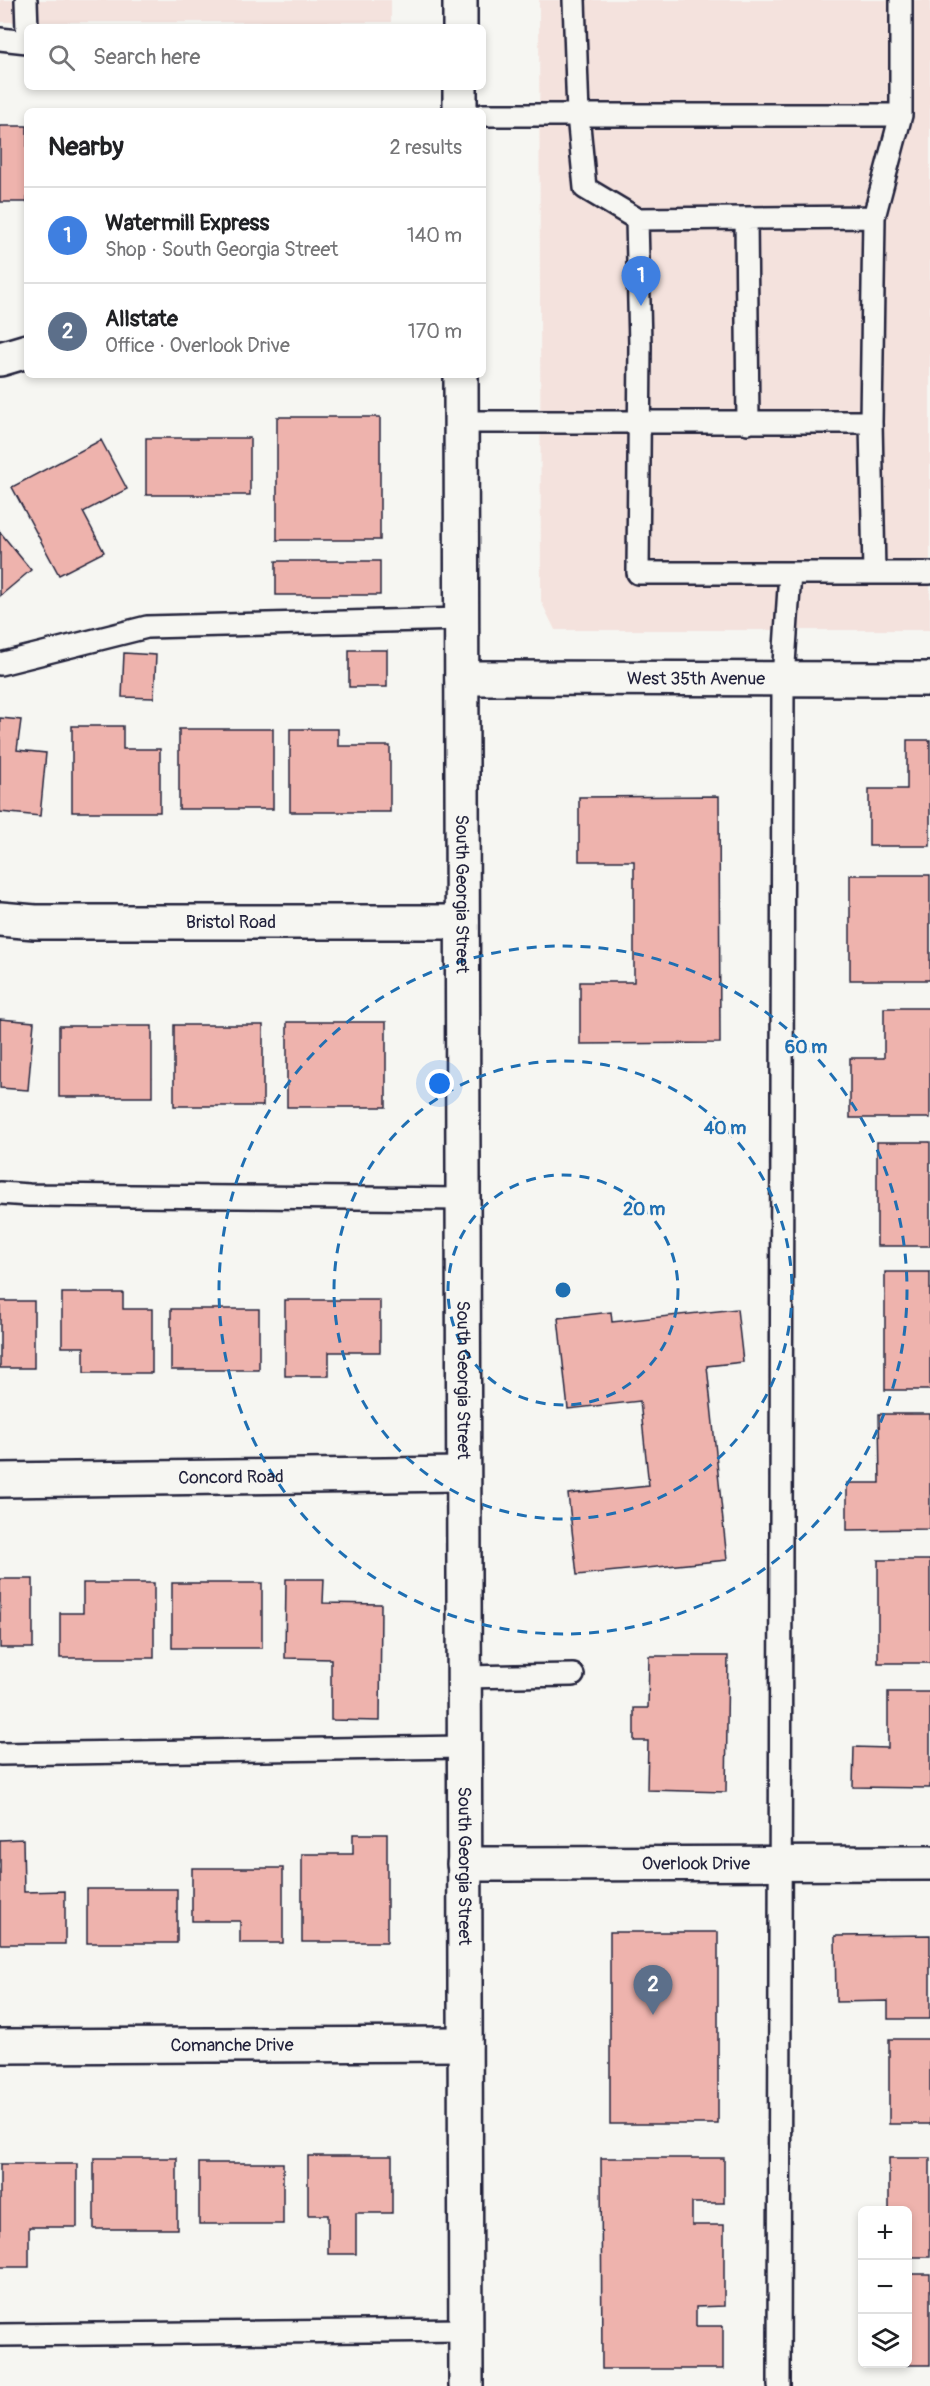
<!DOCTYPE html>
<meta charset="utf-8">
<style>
:root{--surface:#fff;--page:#f2f2f2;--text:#202124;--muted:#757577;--line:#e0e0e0;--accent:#1f6fb2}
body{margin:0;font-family:Pangolin,sans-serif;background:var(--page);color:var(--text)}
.controls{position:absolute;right:18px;bottom:18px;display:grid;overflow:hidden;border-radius:9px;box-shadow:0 3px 9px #0003}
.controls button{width:54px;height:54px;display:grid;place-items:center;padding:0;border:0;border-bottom:2px solid var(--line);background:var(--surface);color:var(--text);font:30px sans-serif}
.you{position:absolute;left:440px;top:1084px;width:21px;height:21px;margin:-15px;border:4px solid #fff;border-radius:50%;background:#1a73e8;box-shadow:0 0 0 9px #1a73e833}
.badge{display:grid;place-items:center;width:39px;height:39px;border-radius:50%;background:var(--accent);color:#fff;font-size:20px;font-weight:700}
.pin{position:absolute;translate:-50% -50px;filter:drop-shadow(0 2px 3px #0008)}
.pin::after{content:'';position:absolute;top:32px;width:21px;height:18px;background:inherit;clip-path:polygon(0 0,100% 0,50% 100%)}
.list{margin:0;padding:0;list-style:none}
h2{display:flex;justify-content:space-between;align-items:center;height:78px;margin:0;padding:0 24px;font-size:26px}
h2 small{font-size:20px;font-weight:400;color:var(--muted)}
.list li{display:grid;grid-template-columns:39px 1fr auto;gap:18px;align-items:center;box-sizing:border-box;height:96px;padding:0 24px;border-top:2px solid var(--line)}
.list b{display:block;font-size:22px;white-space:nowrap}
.list p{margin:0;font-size:20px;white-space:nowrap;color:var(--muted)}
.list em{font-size:20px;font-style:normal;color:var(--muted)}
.icon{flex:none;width:33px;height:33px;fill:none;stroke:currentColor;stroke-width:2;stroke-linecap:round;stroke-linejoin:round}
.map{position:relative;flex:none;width:930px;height:2386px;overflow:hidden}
.search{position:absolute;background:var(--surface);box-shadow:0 3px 9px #0003;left:24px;top:24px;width:462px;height:66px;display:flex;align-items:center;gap:15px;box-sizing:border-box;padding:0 21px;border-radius:9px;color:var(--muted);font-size:22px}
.panel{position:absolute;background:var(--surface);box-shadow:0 3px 9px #0003;left:24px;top:108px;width:462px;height:270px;border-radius:9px}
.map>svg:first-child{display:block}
.built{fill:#f4e2dd}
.building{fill:#eeb3ad;stroke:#22223b;stroke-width:1.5}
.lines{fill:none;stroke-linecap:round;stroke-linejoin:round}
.service-casing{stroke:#22223b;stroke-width:26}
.minor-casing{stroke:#22223b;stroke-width:38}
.tertiary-casing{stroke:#22223b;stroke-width:38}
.secondary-casing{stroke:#22223b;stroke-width:38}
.service{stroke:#f6f6f2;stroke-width:21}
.minor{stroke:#f6f6f2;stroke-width:33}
.tertiary{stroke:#f6f6f2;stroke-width:33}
.secondary{stroke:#f6f6f2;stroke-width:33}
.ring{fill:none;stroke:#1f6fb2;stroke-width:3;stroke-dasharray:10 8}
.labels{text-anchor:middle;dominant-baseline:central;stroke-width:6;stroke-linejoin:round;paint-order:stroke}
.street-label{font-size:18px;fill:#22223b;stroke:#f6f6f2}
.centre{fill:#1f6fb2;stroke:#f6f6f2;stroke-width:3}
.ring-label{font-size:18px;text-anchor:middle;font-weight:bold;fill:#1f6fb2;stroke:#f6f6f2;stroke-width:6;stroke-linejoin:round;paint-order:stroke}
</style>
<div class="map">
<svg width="930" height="2386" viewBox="0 0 930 2386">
<rect width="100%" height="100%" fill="#f6f6f2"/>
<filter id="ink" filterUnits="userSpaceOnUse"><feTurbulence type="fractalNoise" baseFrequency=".0167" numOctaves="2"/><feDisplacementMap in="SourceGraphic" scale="12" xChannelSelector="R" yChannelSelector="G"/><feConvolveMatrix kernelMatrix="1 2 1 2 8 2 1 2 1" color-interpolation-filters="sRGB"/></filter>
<g filter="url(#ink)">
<path class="built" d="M0,0H391V22H0Z
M539,0H930V630H555L541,601Z"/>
<path class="building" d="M0,126H27V202H0Z
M277,417H380V540H277Z
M146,438H250V495H146Z
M101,440L127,489L83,512L104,552L59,575L12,487Z
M0,532L31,570L0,596Z
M276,561H380V595H276Z
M349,650H387V687H349Z
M124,653L156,655L154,698L122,697Z
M0,718L21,720L17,750L46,753L40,816L0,812Z
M72,726H123V749H160V812H72Z
M179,729H273V809H179Z
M290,729H338V746H390V812H290Z
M907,740H930V846H869V789H907Z
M719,796L720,1043L580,1044V982H634V861H579V797Z
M850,875H930V980H850Z
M884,1008H930V1118H850V1058H884Z
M0,1019L34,1022L28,1090L0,1088Z
M287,1022H386V1107H287Z
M174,1025H263V1106H174Z
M59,1026H152V1097H59Z
M877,1142H930V1246H877Z
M885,1272H930V1390H885Z
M62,1293H123V1309H152V1373H84V1347H62Z
M285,1300H380V1352H329V1376H285Z
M0,1301H34V1368H0Z
M171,1309H259V1370H171Z
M737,1309L743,1362L707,1366L727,1560L577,1575L568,1494L649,1486L640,1401L568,1409L558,1318L611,1312L612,1322Z
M879,1414H930V1529L847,1530V1483H880Z
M878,1560H930V1663H878Z
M0,1579H33V1648H0Z
M286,1579H324L323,1603L381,1604L380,1721L331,1720V1659L285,1658Z
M83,1583H154V1658H60V1613H83Z
M172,1583H262V1648H172Z
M649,1656H728L726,1792L647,1790L648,1741H634V1708H648Z
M888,1692H930V1788L853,1787L854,1747L888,1748Z
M353,1834H387V1942H302V1854H353Z
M23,1839L24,1892L65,1891V1944H0V1840Z
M192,1868H283V1943H240V1921H192Z
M87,1889H177V1943H87Z
M610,1932H718V2124H610Z
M930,1935V2019H888V2001L836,2002L835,1936Z
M889,2039H930V2124H889Z
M308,2156H392V2213H356V2254H328V2215H308Z
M94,2158H177V2229H94Z
M601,2158H724V2203H692V2225H724V2306L696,2307V2326H723V2369H602Z
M889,2158H930V2257H908V2210H889Z
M199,2163H283V2224H199Z
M0,2164H77V2227H29V2267H0Z
M908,2274H930V2365H885L908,2364Z"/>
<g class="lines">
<defs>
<path id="service" d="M26,0L27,30
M574,0L578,115L585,188L637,219
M0,39L27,42
M483,115H901
M746,218L748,423
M461,422H871L874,217L901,115V0
M871,422L874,573H638L640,345L637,219L874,217
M874,573H930
M0,664L147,627L462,619
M0,1193L29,1195L463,1199
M464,1677L573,1675
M0,1754L464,1747
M0,2335L465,2330
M779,2386L783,679L790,573"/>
<g id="minor">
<path d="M0,359L27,351"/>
<path id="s1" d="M462,678L930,679"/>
<path id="s2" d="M0,919L35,922H462"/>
<path id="s3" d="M0,1480L463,1474"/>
<path id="s4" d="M464,1864L930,1863"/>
</g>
<g id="tertiary">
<path id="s5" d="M0,2046L465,2044"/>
</g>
<g id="secondary">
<path d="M460,0V27"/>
<path d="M460,87V111"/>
<path id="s6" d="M461,375L466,2386"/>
</g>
</defs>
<use href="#service" class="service-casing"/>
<use href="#minor" class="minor-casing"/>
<use href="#tertiary" class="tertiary-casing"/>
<use href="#secondary" class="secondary-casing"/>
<use href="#service" class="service"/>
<use href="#minor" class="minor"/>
<use href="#tertiary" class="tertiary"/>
<use href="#secondary" class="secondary"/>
</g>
</g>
<g class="ring">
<circle cx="563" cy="1290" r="115"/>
<circle cx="563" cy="1290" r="229"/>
<circle cx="563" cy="1290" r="344"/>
</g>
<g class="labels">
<g class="street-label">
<text stroke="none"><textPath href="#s1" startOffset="234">West 35th Avenue</textPath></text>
<text stroke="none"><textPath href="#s6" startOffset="519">South Georgia Street</textPath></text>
<text stroke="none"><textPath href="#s2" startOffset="231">Bristol Road</textPath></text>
<text stroke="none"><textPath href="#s6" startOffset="1005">South Georgia Street</textPath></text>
<text stroke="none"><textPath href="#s3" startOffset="231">Concord Road</textPath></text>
<text stroke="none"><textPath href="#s4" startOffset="232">Overlook Drive</textPath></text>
<text stroke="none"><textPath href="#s6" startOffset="1491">South Georgia Street</textPath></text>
<text stroke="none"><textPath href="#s5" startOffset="232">Comanche Drive</textPath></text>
</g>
</g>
<circle cx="563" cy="1290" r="9" class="centre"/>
<g class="ring-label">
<text x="806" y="1053">60 m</text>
<text x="725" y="1134">40 m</text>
<text x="644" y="1215">20 m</text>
</g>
</svg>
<div class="controls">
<button>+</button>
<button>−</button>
<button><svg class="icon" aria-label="layers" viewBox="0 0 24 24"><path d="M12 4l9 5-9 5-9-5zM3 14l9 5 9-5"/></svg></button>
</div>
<div class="you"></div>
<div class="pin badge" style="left:641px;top:306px;background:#3f7fe0">1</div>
<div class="pin badge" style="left:653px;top:2015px;background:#5c6f8a">2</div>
<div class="search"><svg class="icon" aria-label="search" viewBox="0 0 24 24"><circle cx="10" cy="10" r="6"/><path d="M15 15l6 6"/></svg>Search here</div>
<section class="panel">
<h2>Nearby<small>2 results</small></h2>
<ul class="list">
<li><span class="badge" style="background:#3f7fe0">1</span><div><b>Watermill Express</b><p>Shop · South Georgia Street</p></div><em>140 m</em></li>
<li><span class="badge" style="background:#5c6f8a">2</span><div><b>Allstate</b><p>Office · Overlook Drive</p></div><em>170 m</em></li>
</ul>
</section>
</div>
